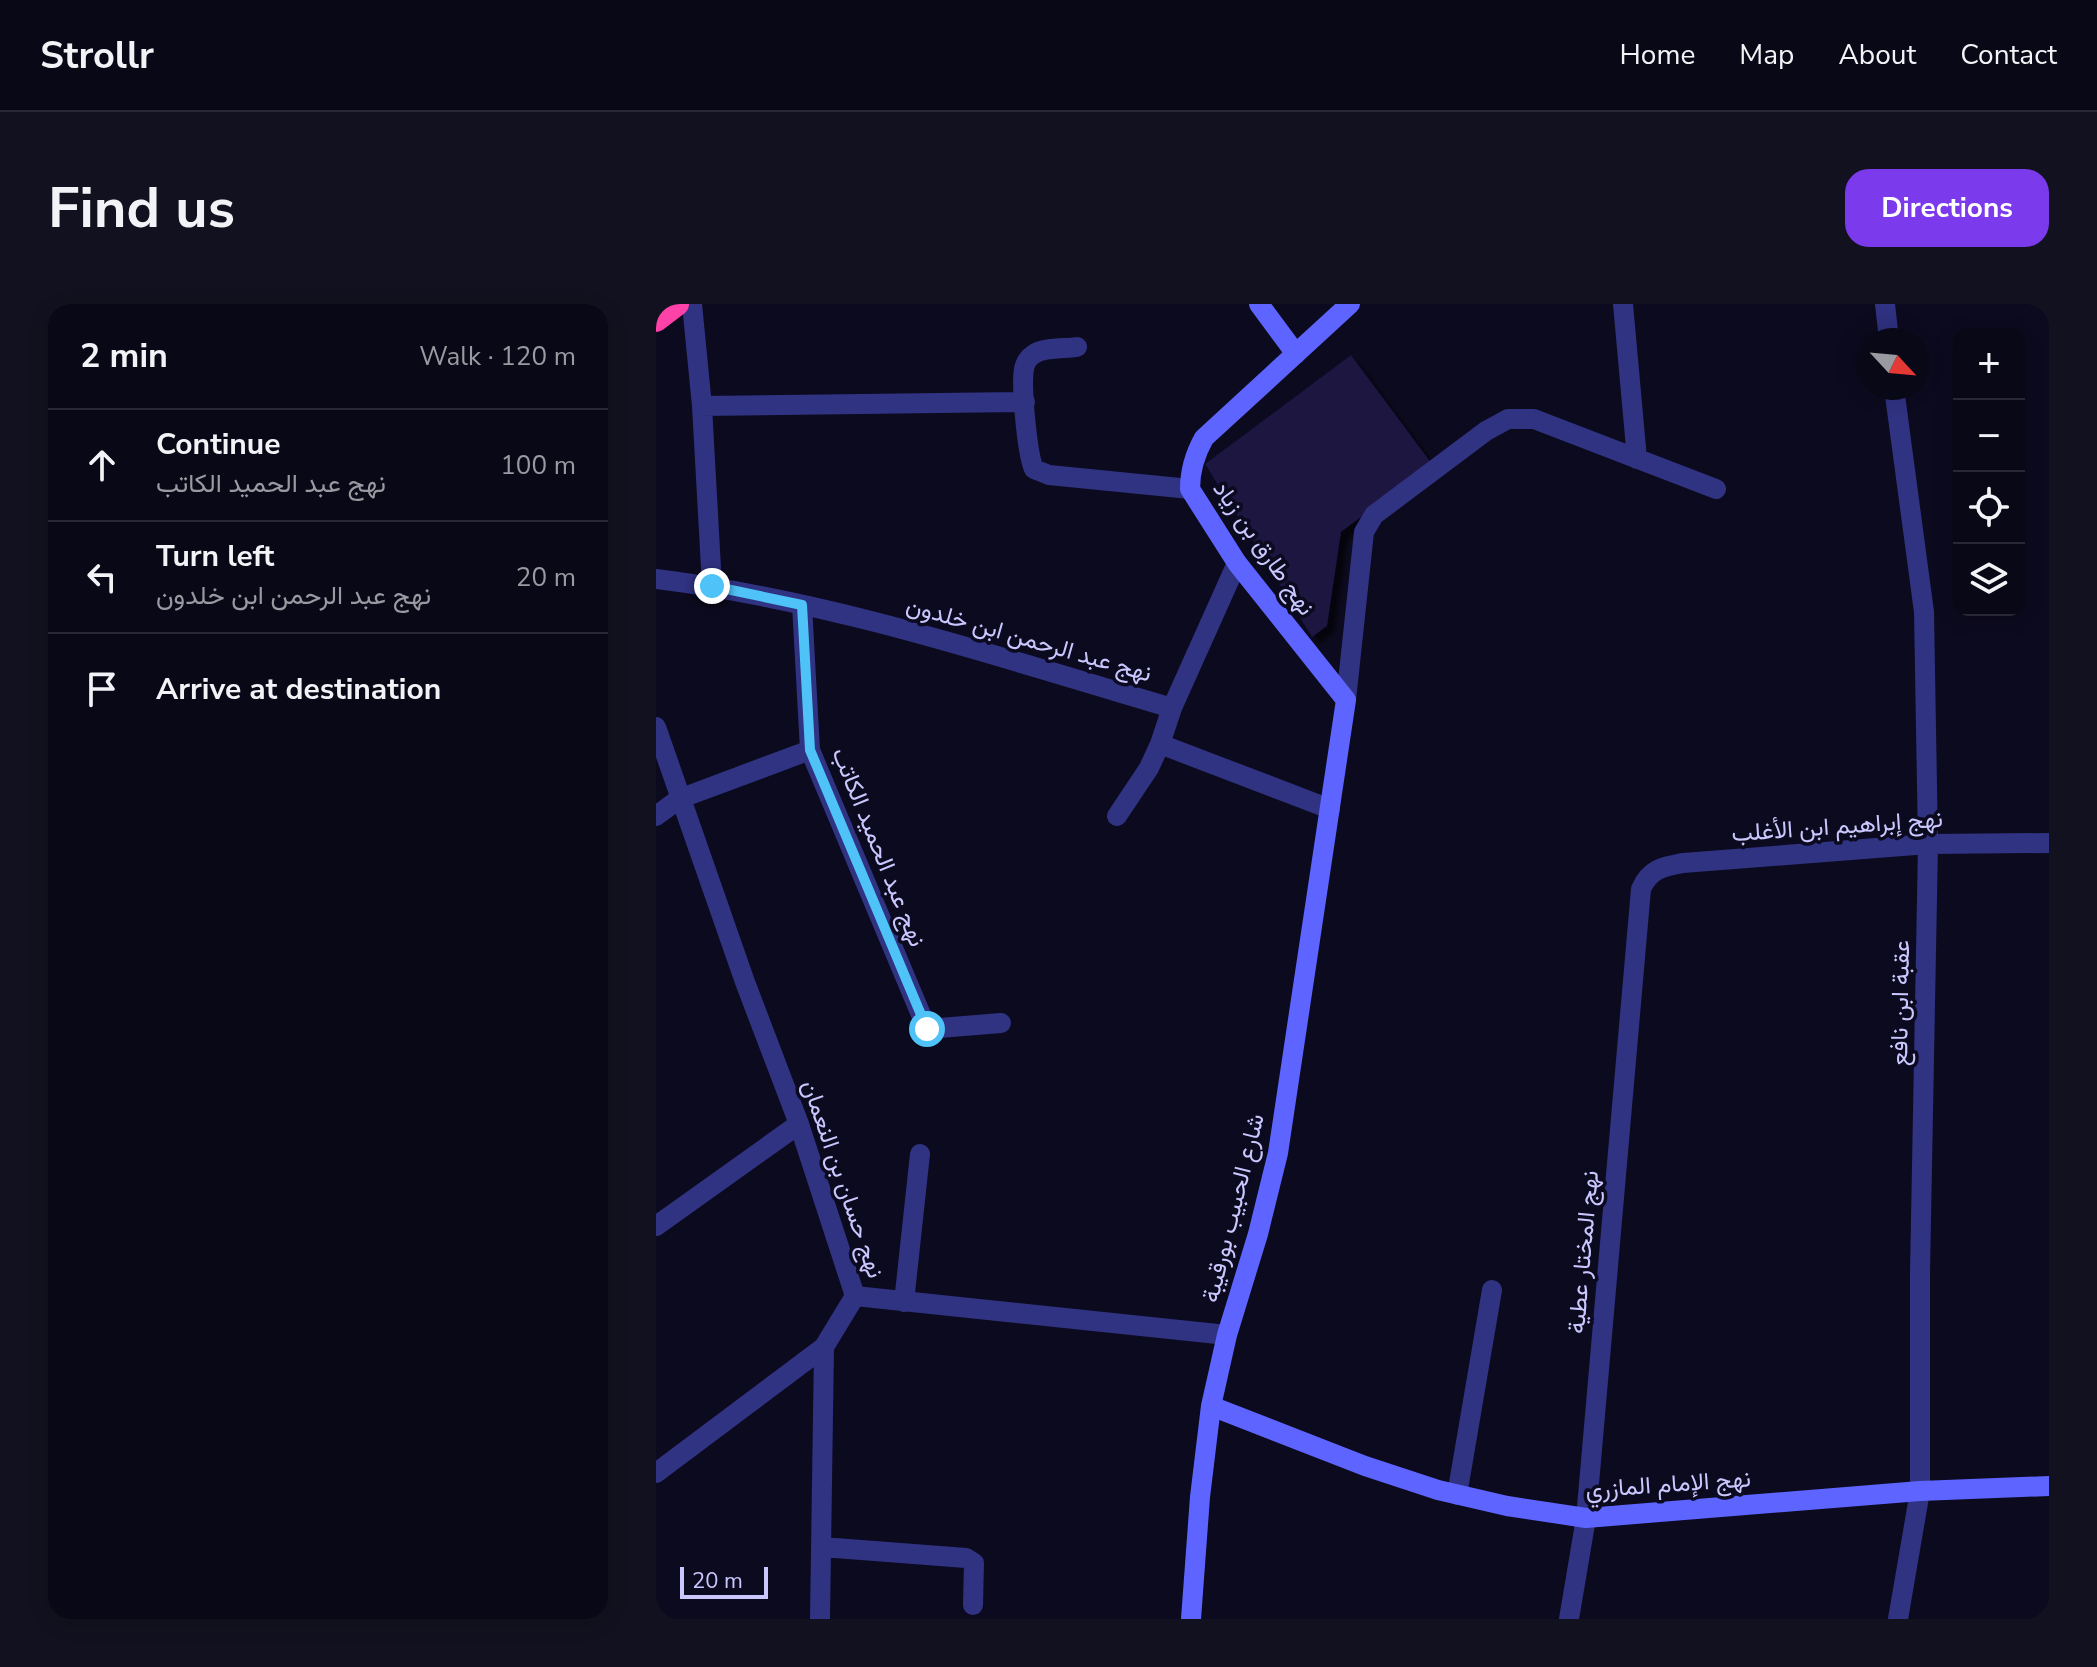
<!DOCTYPE html>
<meta charset="utf-8">
<style>
:root{--surface:#090816;--page:#12111f;--text:#f1f3f6;--muted:#999aa1;--line:#292935;--accent:#7c3aed}
body{margin:0;font-family:"Nunito Sans",Vazirmatn,sans-serif;background:var(--page);color:var(--text)}
.controls{position:absolute;right:24px;top:24px;display:grid;overflow:hidden;border-radius:16px;box-shadow:0 4px 20px #0003}
.controls button{width:72px;height:72px;display:grid;place-items:center;padding:0;border:0;border-bottom:2px solid var(--line);background:var(--surface);color:var(--text);font:40px sans-serif}
.compass{position:absolute;left:1201px;top:24px;width:72px;height:72px;border-radius:50%;background:var(--surface);box-shadow:0 4px 20px #0003;rotate:116deg}
.scale{position:absolute;left:24px;bottom:20px;width:88px;box-sizing:border-box;padding-left:8px;border:4px solid #cac7ff;border-top:0;font-size:22px;line-height:28px;white-space:nowrap;color:#cac7ff;-webkit-text-stroke:6px #0c0a1e;paint-order:stroke}
.stop{position:absolute;width:24px;height:24px;margin:-18px;border:6px solid #4fc3f7;border-radius:50%;background:#fff}
.stop.end{background:#4fc3f7;border-color:#fff;box-shadow:0 2px 8px #0008}
.list{margin:0;padding:0;list-style:none}
h2{display:flex;justify-content:space-between;align-items:center;height:104px;margin:0;padding:0 32px;font-size:34px}
h2 small{font-size:26px;font-weight:400;color:var(--muted)}
.list li{display:grid;grid-template-columns:52px 1fr auto;gap:24px;align-items:center;box-sizing:border-box;height:112px;padding:0 32px;border-top:2px solid var(--line)}
.list b{display:block;font-size:30px;white-space:nowrap}
.list p{margin:0;font-size:26px;white-space:nowrap;color:var(--muted)}
.list em{font-size:26px;font-style:normal;color:var(--muted)}
.icon{flex:none;width:44px;height:44px;fill:none;stroke:currentColor;stroke-width:2;stroke-linecap:round;stroke-linejoin:round}
.map{position:relative;flex:none;width:1393px;height:1315px;overflow:hidden;border-radius:24px}
header{display:flex;align-items:center;gap:48px;box-sizing:border-box;height:112px;padding:0 40px;background:var(--surface);border-bottom:2px solid var(--line)}
header strong{font-size:38px}
nav{display:flex;gap:44px;margin-inline-start:auto;font-size:28px}
.intro{display:flex;align-items:center;justify-content:space-between;box-sizing:border-box;height:192px;padding:0 48px}
h1{margin:0;font-size:56px}
.button{padding:20px 36px;border-radius:24px;background:var(--accent);color:#fff;font-size:28px;font-weight:700}
main{display:flex;gap:48px;padding:0 48px}
aside{flex:1;background:var(--surface);border-radius:24px;box-shadow:0 4px 20px #0003}
.map>svg:first-child{display:block}
.building{fill:#1a1441;filter:url(#shadow)}
.lines{fill:none;stroke-linecap:round;stroke-linejoin:round}
.street{stroke:#303282;stroke-width:20}
.secondary{stroke:#5e64ff;stroke-width:20}
.highway{stroke:#ff42a8;stroke-width:24}
.route{stroke:#4fc3f7;stroke-width:10}
.labels{text-anchor:middle;dominant-baseline:central;stroke-width:7;stroke-linejoin:round;paint-order:stroke}
.street-label{font-size:24px;fill:#cac7ff;stroke:#0c0a1e}
</style>
<header>
<strong>Strollr</strong>
<nav><a>Home</a><a>Map</a><a>About</a><a>Contact</a></nav>
</header>
<div class="intro"><h1>Find us</h1><a class="button">Directions</a></div>
<main>
<aside>
<h2>2 min<small>Walk · 120 m</small></h2>
<ul class="list">
<li><svg class="icon" aria-label="ahead" viewBox="0 0 24 24"><path d="M12 20V5M6 11l6-6 6 6"/></svg><div><b>Continue</b><p>نهج عبد الحميد الكاتب</p></div><em>100 m</em></li>
<li><svg class="icon" aria-label="left" viewBox="0 0 24 24"><path d="M17 20v-9H6M10 6l-5 5 5 5"/></svg><div><b>Turn left</b><p>نهج عبد الرحمن ابن خلدون</p></div><em>20 m</em></li>
<li><svg class="icon" aria-label="arrive" viewBox="0 0 24 24"><path d="M6 21V4h12l-3 4 3 4H6"/></svg><div><b>Arrive at destination</b></div></li>
</ul>
</aside>
<div class="map">
<svg width="1393" height="1315" viewBox="0 0 1393 1315">
<defs>
<filter id="shadow"><feDropShadow dx="7" dy="7" stdDeviation="2" flood-color="#0009"/></filter>
</defs>
<rect width="100%" height="100%" fill="#0c0a1e"/>
<path class="building" d="M695,51L776,160L685,228L671,322L656,333L549,160Z"/>
<g class="lines">
<path class="street" d="M36,0L46,102L56,282
M967,0L981,155
M1229,0L1233,36
M421,43C409,45 389,43 378,50C373,53 369,59 368,65C365,82 371,150 378,165L393,171L534,185
M1238,84L1268,308L1272,540L1264,969V1187L1242,1315
M46,102L369,98
M0,275C177,297 346,354 516,404L504,440L674,505
M146,301L154,446L271,725L345,719
M690,396L708,228L718,211L830,127L852,115H878L1060,185
M516,404L581,259
M0,423L89,678L143,820L199,992L571,1031
M0,512L23,495L154,446
M461,512L493,464L504,440
M0,922L143,820
M248,998L264,850
M0,1169L168,1043L199,992
M801,1191L836,986
M166,1243L310,1254L318,1259L317,1301
M164,1315L168,1043
M913,1315L930,1214L985,585C994,565 1006,563 1027,559L1272,540L1393,539"/>
<path class="secondary" d="M603,0L640,50
M555,1102L709,1162L782,1186L851,1202L930,1214L1264,1187L1393,1182
M535,1315L544,1193L555,1102L571,1031L602,930L622,849L690,396L581,259L534,185C534,166 539,150 548,134L694,0"/>
<path class="highway" d="M0,16L21,0"/>
</g>
<g class="lines">
<path class="route" d="M56,282L146,301L154,446L271,725"/>
</g>
<g class="labels">
<g class="street-label">
<text transform="translate(608 244) rotate(55)">نهج طارق بن زياد</text>
<text transform="translate(373 335) rotate(16)">نهج عبد الرحمن ابن خلدون</text>
<text transform="translate(1181 522) rotate(-4)">نهج إبراهيم ابن الأغلب</text>
<text transform="translate(223 543) rotate(68)">نهج عبد الحميد الكاتب</text>
<text transform="translate(1244 699) rotate(-89)">عقبة ابن نافع</text>
<text transform="translate(187 875) rotate(71)">نهج حسان بن النعمان</text>
<text transform="translate(577 904) rotate(-76)">شارع الحبيب بورقيبة</text>
<text transform="translate(927 948) rotate(-85)">نهج المختار عطية</text>
<text transform="translate(1012 1180) rotate(-4)">نهج الإمام المازري</text>
</g>
</g>
</svg>
<div class="controls">
<button>+</button>
<button>−</button>
<button><svg class="icon" aria-label="locate" viewBox="0 0 24 24"><circle cx="12" cy="12" r="6"/><path d="M12 2v4M12 18v4M2 12h4M18 12h4"/></svg></button>
<button><svg class="icon" aria-label="layers" viewBox="0 0 24 24"><path d="M12 4l9 5-9 5-9-5zM3 14l9 5 9-5"/></svg></button>
</div>
<svg class="compass" viewBox="-18 -18 36 36"><path d="M0-13l5 13h-10z" fill="#e53935"/><path d="M0 13l5-13h-10z" fill="#999aa1"/></svg>
<div class="scale">20 m</div>
<div class="stop" style="left:271px;top:725px"></div>
<div class="stop end" style="left:56px;top:282px"></div>
</div>
</main>
